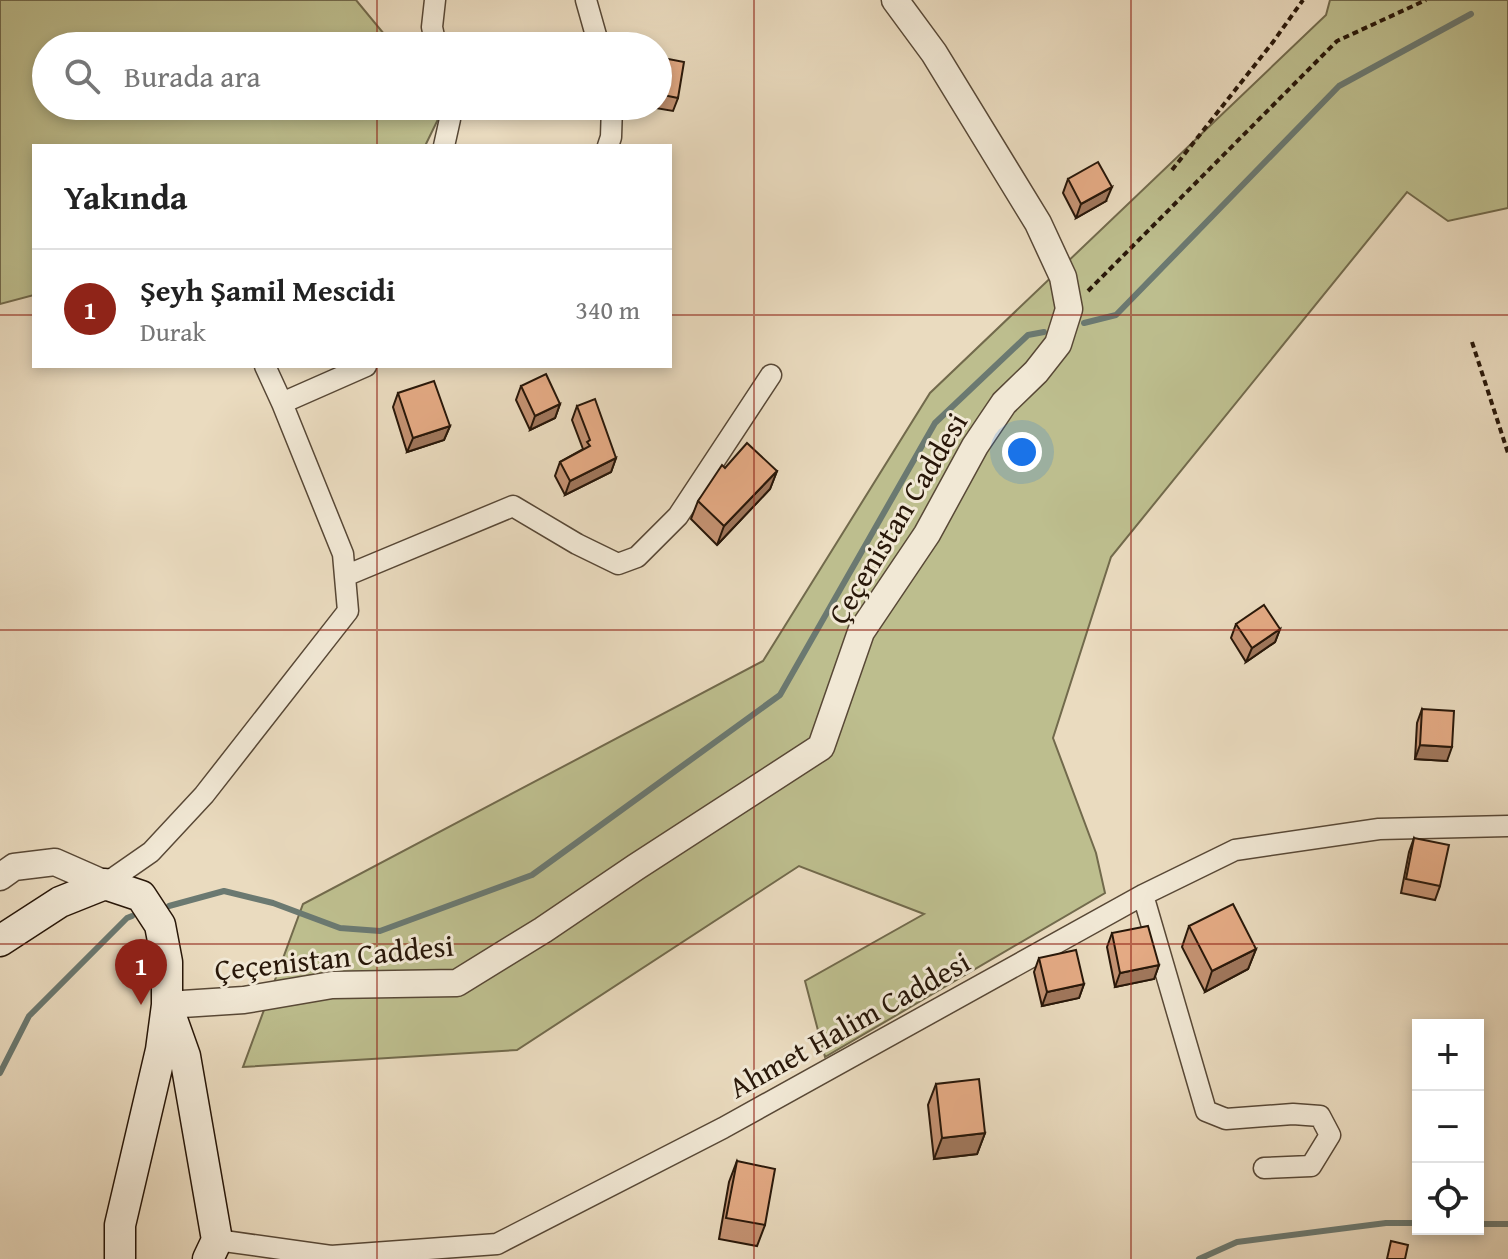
<!DOCTYPE html>
<html lang="tr">
<meta charset="utf-8">
<style>
:root{--surface:#fff;--page:#f6f6f6;--text:#222;--muted:#767676;--line:#e0e0e0;--accent:#8f2418}
body{margin:0;font-family:"Gentium Book Plus",serif;background:var(--page);color:var(--text)}
.controls{position:absolute;right:24px;bottom:24px;display:grid;overflow:hidden;border-radius:0px;box-shadow:0 4px 12px #0003}
.controls button{width:72px;height:72px;display:grid;place-items:center;padding:0;border:0;border-bottom:2px solid var(--line);background:var(--surface);color:var(--text);font:40px sans-serif}
.you{position:absolute;left:1022px;top:452px;width:28px;height:28px;margin:-20px;border:6px solid #fff;border-radius:50%;background:#1a73e8;box-shadow:0 0 0 12px #1a73e833}
.badge{display:grid;place-items:center;width:52px;height:52px;border-radius:50%;background:var(--accent);color:#fff;font-size:26px;font-weight:700}
.pin{position:absolute;translate:-50% -66px;filter:drop-shadow(0 2px 4px #0008)}
.pin::after{content:'';position:absolute;top:42px;width:28px;height:24px;background:inherit;clip-path:polygon(0 0,100% 0,50% 100%)}
.list{margin:0;padding:0;list-style:none}
h2{display:flex;justify-content:space-between;align-items:center;height:104px;margin:0;padding:0 32px;font-size:34px}
h2 small{font-size:26px;font-weight:400;color:var(--muted)}
.list li{display:grid;grid-template-columns:52px 1fr auto;gap:24px;align-items:center;box-sizing:border-box;height:120px;padding:0 32px;border-top:2px solid var(--line)}
.list b{display:block;font-size:30px;white-space:nowrap}
.list p{margin:0;font-size:26px;white-space:nowrap;color:var(--muted)}
.list em{font-size:26px;font-style:normal;color:var(--muted)}
.icon{flex:none;width:44px;height:44px;fill:none;stroke:currentColor;stroke-width:2;stroke-linecap:round;stroke-linejoin:round}
.map{position:relative;flex:none;width:1508px;height:1259px;overflow:hidden}
.search{position:absolute;background:var(--surface);box-shadow:0 4px 12px #0003;left:32px;top:32px;width:640px;height:88px;display:flex;align-items:center;gap:20px;box-sizing:border-box;padding:0 28px;border-radius:44px;color:var(--muted);font-size:30px}
.panel{position:absolute;background:var(--surface);box-shadow:0 4px 12px #0003;left:32px;top:144px;width:640px;height:224px;border-radius:0px}
.map>svg:first-child{display:block}
.green{fill:#bdbe8e;stroke:#726a4c;stroke-width:2}
.lines{fill:none;stroke-linecap:round;stroke-linejoin:round}
.stream{stroke:#6b7971;stroke-width:6}
.minor-casing{stroke:#584836;stroke-width:23}
.tertiary-casing{stroke:#584836;stroke-width:29}
.secondary-casing{stroke:#281709;stroke-width:33}
.path{stroke:#281709;stroke-width:4;stroke-dasharray:6 4;stroke-linecap:butt}
.minor{stroke:#f1e8d5;stroke-width:20}
.tertiary{stroke:#f1e8d5;stroke-width:26}
.secondary{stroke:#f1e8d5;stroke-width:30}
.wall{fill:#c49272;stroke:#281709;stroke-width:2}
.shaded-wall{fill:#a0775c;stroke:#281709;stroke-width:2}
.building{fill:#e4aa84;stroke:#281709;stroke-width:2}
.grid{fill:none;stroke:#8f2418;stroke-width:2;stroke-opacity:0.55}
.labels{text-anchor:middle;dominant-baseline:central;stroke-width:6;stroke-linejoin:round;paint-order:stroke}
.street-label{font-size:30px;fill:#281709;stroke:#f1e8d5}
</style>
<div class="map">
<svg width="1508" height="1259" viewBox="0 0 1508 1259">
<rect width="100%" height="100%" fill="#eadbbf"/>
<filter id="stains"><feTurbulence type="fractalNoise" baseFrequency=".0025" numOctaves="4"/><feColorMatrix values="0 0 0 0 .2 0 0 0 0 .09 0 0 0 0 .02 0 0 0 .5 -.17"/></filter>
<radialGradient id="worn" r=".72"><stop offset=".6" stop-color="#630" stop-opacity="0"/><stop offset="1" stop-color="#630" stop-opacity=".3"/></radialGradient>
<path class="green" d="M0,0H356L394,46H46V106L444,107L425,146H34V295L0,304Z
M1330,0H1508V208L1448,221L1407,192L1111,557L1053,738L1096,853L1105,893L825,1057L805,981L924,914L799,866L517,1050L243,1067L303,904L763,661L930,393L1326,15Z"/>
<g class="lines">
<path class="stream" d="M1084,323L1116,315L1339,86L1471,14
M169,906L224,891L273,903L340,928L380,931L532,875L780,695L935,423L1028,335L1044,332
M0,1073L29,1016L127,918L132,916
M1478,1224H1508
M1199,1259L1237,1242L1386,1223H1418"/>
<defs>
<path id="minor" d="M435,0L432,27L436,46
M586,0L599,46
M444,146L450,119L447,106
M608,146L611,137L612,106
M282,403L366,366
M345,576L513,506L577,544L618,564L637,557L678,516L771,375
M105,884L151,852L204,795L348,611L343,554L282,403L265,366
M1143,895L1206,1111L1226,1119L1293,1114L1320,1116L1330,1135L1311,1166L1264,1168
M217,1240L331,1256L497,1244L723,1128L1143,895L1235,850L1379,829L1508,826"/>
<path id="tertiary" d="M0,877L14,867L55,862L105,884
M167,1005L244,1000L332,985L457,983L543,930L636,867L821,747L861,632L927,534L975,446L1004,403L1036,372L1058,344L1069,309L1063,277L1038,223L934,53L895,0"/>
<path id="secondary" d="M0,941L60,902L105,884L141,896L160,925L167,962V1005L161,1050L120,1225V1259
M169,1011L185,1056L217,1240L208,1259"/>
</defs>
<use href="#minor" class="minor-casing"/>
<use href="#tertiary" class="tertiary-casing"/>
<use href="#secondary" class="secondary-casing"/>
<path class="path" d="M1172,170L1273,42L1303,0
M1088,291L1337,41L1426,0
M1472,342L1508,453"/>
<use href="#minor" class="minor"/>
<use href="#tertiary" class="tertiary"/>
<use href="#secondary" class="secondary"/>
</g>
<path class="wall" d="M658,57L678,98L673,111L644,106H658Z
M1068,179L1106,201L1076,218L1063,193Z
M521,386L560,404L555,418L530,430L516,400Z
M398,393L450,426L444,440L407,452L393,407Z
M577,406L616,458L611,472L565,495L555,476L560,462L583,449L572,420Z
M725,468L777,471L770,489L717,545L691,519L698,501Z
M1236,624L1280,629L1275,642L1246,662L1231,638Z
M1422,709L1447,761L1415,759L1417,723Z
M1414,838L1440,886L1435,900L1401,893L1409,852Z
M1189,926L1256,949L1248,969L1205,992L1182,947Z
M1112,933L1159,965L1154,979L1115,987L1107,947Z
M1039,958L1084,984L1079,998L1042,1006L1034,972Z
M936,1084L985,1133L977,1154L934,1159L928,1105Z
M737,1161L765,1225L757,1246L719,1239L729,1182Z"/>
<path class="shaded-wall" d="M1112,187L1106,201L1076,218L1081,204Z
M560,404L555,418L530,430L535,416Z
M450,426L444,440L407,452L413,438Z
M616,458L611,472L565,495L570,481Z
M777,471L770,489L717,545L724,526Z
M1280,629L1275,642L1246,662L1252,648Z
M1420,745L1452,747L1447,761L1415,759Z
M1256,949L1248,969L1205,992L1212,971Z
M1159,965L1154,979L1115,987L1120,973Z
M1084,984L1079,998L1042,1006L1047,992Z
M985,1133L977,1154L934,1159L942,1138Z"/>
<path class="building" d="M658,57L684,62L678,98L658,94Z
M1098,162L1112,187L1081,204L1068,179Z
M546,374L560,404L535,416L521,386Z
M434,381L450,426L413,438L398,393Z
M595,399L616,458L570,481L560,462L590,446L587,442L590,440L577,406Z
M747,443L777,471L724,526L698,501L722,465L725,468Z
M1264,605L1280,629L1252,648L1236,624Z
M1422,709L1454,711L1452,747L1420,745Z
M1414,838L1449,845L1440,886L1406,879Z
M1233,904L1256,949L1212,971L1189,926Z
M1148,926L1159,965L1120,973L1112,933Z
M1076,950L1084,984L1047,992L1039,958Z
M979,1079L985,1133L942,1138L936,1084Z
M737,1161L775,1169L765,1225L726,1218Z
M1391,1241L1408,1245L1405,1259H1387Z"/>
<path class="grid" d="M377,0V46M754,0V1259M1131,0V1259M377,106V146M0,315H34M670,315H1508M377,366V1259M0,630H1508M0,944H1508"/>
<g class="labels">
<g class="street-label">
<text transform="translate(897 518) rotate(-59)">Çeçenistan Caddesi</text>
<text transform="translate(334 957) rotate(-6)">Çeçenistan Caddesi</text>
<text transform="translate(849 1024) rotate(-29)">Ahmet Halim Caddesi</text>
</g>
</g>
<rect width="100%" height="100%" filter="url(#stains)"/>
<rect width="100%" height="100%" fill="url(#worn)"/>
</svg>
<div class="controls">
<button>+</button>
<button>−</button>
<button><svg class="icon" aria-label="locate" viewBox="0 0 24 24"><circle cx="12" cy="12" r="6"/><path d="M12 2v4M12 18v4M2 12h4M18 12h4"/></svg></button>
</div>
<div class="you"></div>
<div class="pin badge" style="left:141px;top:1005px">1</div>
<div class="search"><svg class="icon" aria-label="search" viewBox="0 0 24 24"><circle cx="10" cy="10" r="6"/><path d="M15 15l6 6"/></svg>Burada ara</div>
<section class="panel">
<h2>Yakında<small></small></h2>
<ul class="list">
<li><span class="badge">1</span><div><b>Şeyh Şamil Mescidi</b><p>Durak</p></div><em>340 m</em></li>
</ul>
</section>
</div>
